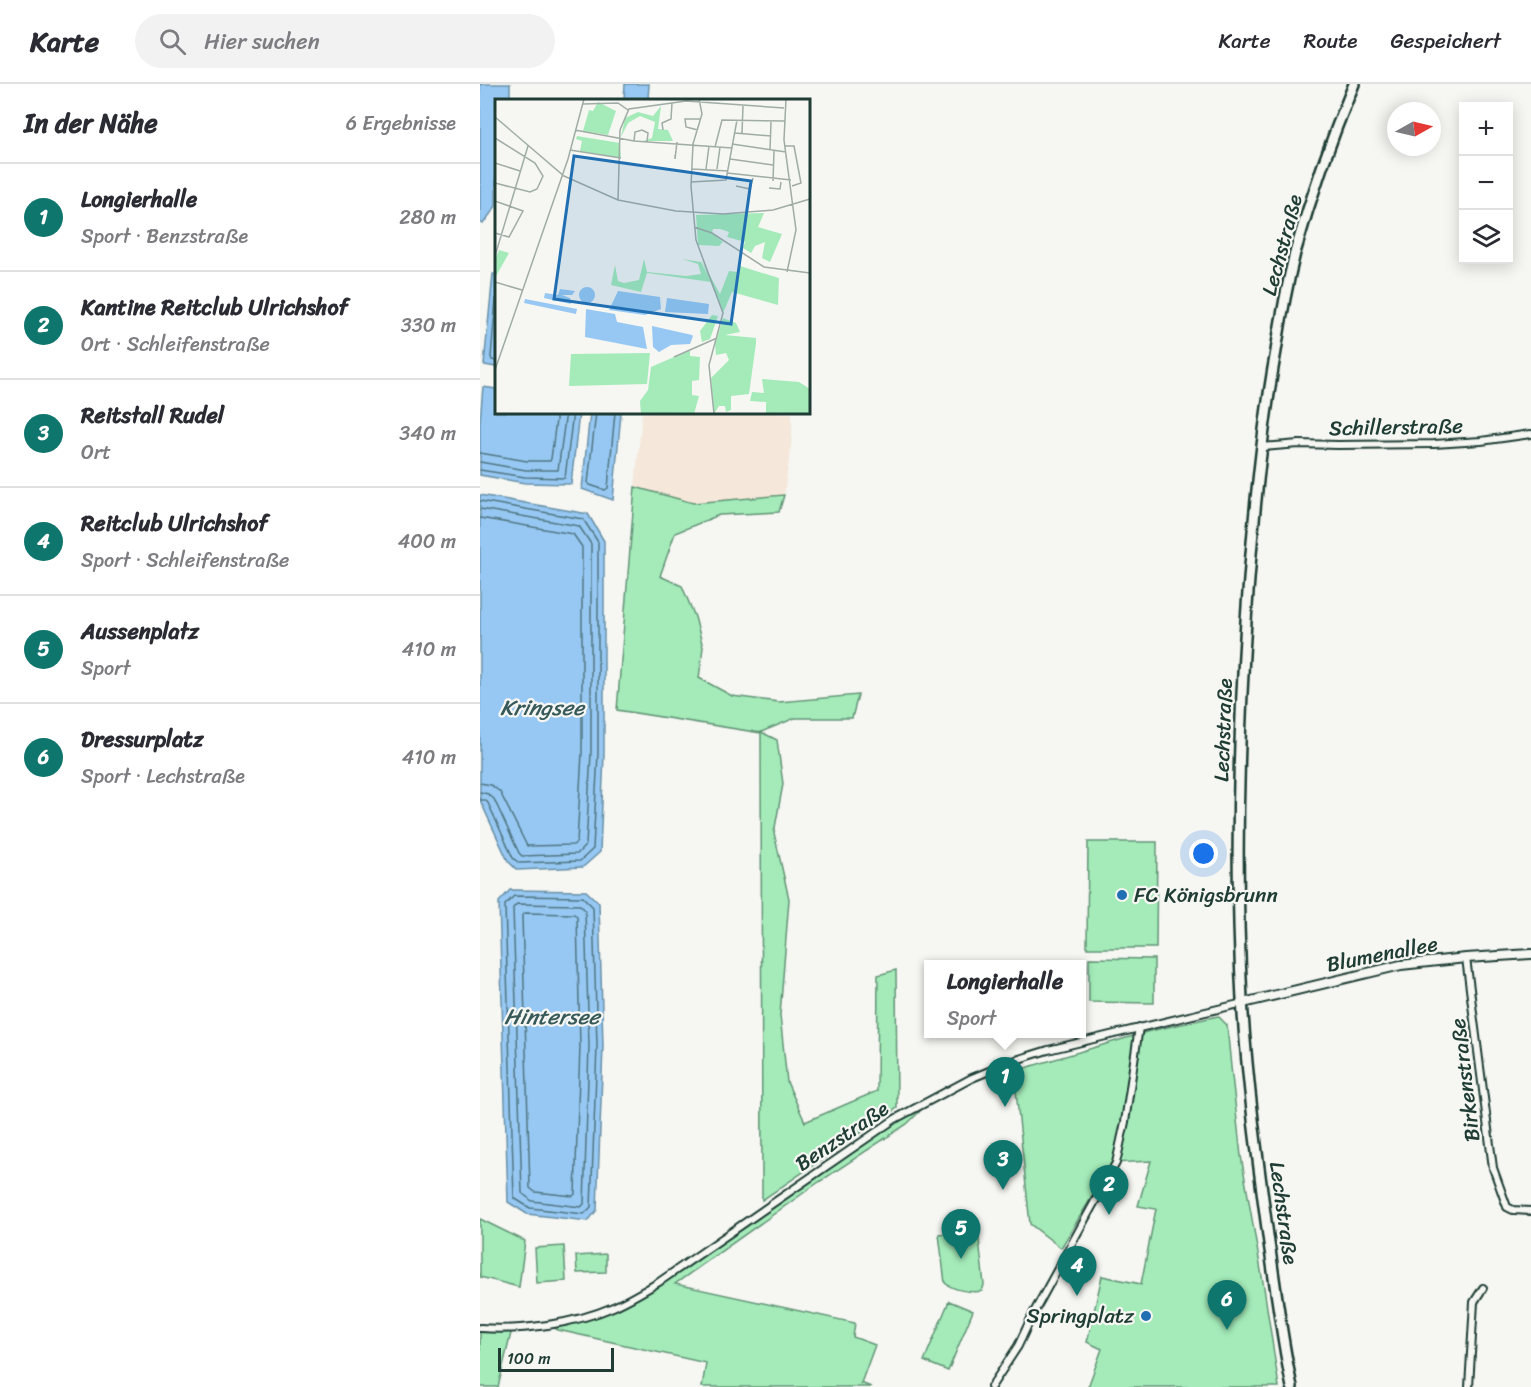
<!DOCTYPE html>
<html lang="de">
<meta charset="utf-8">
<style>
:root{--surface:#fff;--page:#f2f2f3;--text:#2b2b33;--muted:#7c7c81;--line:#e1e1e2;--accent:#0f766e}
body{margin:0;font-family:Sriracha,sans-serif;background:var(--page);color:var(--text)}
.controls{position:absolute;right:18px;top:18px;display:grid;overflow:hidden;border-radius:0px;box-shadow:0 3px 15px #0003}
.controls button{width:54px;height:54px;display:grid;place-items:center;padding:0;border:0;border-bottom:2px solid var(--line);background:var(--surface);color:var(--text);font:30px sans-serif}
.compass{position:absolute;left:907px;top:18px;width:54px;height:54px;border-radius:50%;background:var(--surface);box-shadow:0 3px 15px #0003;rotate:82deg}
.scale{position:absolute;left:18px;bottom:15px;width:116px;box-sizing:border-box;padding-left:6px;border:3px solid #1f3d34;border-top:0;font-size:16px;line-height:21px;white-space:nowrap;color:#1f3d34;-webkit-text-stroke:4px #f6f6f2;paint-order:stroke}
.you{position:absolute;left:724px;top:770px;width:21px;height:21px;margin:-15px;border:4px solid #fff;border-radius:50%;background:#1a73e8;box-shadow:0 0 0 9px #1a73e833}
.badge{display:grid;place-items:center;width:39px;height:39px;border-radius:50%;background:var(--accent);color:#fff;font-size:20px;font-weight:700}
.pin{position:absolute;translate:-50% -50px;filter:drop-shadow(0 2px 3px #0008)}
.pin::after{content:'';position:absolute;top:32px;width:21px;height:18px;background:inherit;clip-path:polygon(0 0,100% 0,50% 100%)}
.popup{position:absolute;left:444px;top:876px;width:162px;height:78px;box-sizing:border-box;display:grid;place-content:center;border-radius:0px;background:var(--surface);filter:drop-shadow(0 2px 4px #0005);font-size:20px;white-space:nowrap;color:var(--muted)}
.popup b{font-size:22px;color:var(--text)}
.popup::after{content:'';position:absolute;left:50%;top:100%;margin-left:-12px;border:12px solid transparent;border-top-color:var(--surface)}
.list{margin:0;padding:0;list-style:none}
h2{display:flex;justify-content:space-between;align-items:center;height:78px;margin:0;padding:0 24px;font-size:26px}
h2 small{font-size:20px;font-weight:400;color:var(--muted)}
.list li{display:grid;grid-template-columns:39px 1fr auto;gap:18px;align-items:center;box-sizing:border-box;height:108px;padding:0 24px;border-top:2px solid var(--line)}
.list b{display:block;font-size:22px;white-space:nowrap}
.list p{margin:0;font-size:20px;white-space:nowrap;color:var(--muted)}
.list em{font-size:20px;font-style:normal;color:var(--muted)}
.icon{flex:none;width:33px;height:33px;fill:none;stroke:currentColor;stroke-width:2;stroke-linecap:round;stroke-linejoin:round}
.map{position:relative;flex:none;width:1051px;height:1303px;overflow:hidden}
header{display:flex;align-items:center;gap:36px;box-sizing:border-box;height:84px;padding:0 30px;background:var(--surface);border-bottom:2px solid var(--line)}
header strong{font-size:28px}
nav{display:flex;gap:33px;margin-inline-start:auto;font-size:21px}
.search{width:420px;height:54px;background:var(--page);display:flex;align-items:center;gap:15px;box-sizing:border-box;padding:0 21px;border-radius:33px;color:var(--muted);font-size:22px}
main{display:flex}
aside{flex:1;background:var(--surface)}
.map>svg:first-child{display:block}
.built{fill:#f5e7da}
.green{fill:#a4ebb9;stroke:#629476;stroke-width:1.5}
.water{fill:#97c8f3;stroke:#6790a7;stroke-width:1.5}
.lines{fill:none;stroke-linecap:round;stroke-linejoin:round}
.shore{stroke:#4f7580;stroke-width:1.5}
.minor-casing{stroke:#1f3d34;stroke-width:10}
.tertiary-casing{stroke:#1f3d34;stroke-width:12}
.primary-casing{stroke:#1f3d34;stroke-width:14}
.minor{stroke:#f6f6f2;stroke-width:6}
.tertiary{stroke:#f6f6f2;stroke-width:8}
.primary{stroke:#f6f6f2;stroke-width:9}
.poi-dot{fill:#1f6fb2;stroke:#f6f6f2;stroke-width:2}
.labels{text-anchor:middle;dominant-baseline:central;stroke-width:4.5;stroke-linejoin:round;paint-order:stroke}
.street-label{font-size:21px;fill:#1f3d34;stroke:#f6f6f2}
.poi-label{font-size:21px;fill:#1f3d34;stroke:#f6f6f2;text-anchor:start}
.water-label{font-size:22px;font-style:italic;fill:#37595a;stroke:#f6f6f2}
.inset-road{fill:none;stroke:#a0aca6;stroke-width:1.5}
.view{fill:#1f6fb2;fill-opacity:0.15;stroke:#1f6fb2;stroke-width:3}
.inset-edge{fill:none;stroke:#1f3d34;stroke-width:3}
</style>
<header>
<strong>Karte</strong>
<div class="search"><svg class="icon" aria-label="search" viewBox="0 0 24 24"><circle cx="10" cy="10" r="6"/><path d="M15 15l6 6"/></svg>Hier suchen</div>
<nav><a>Karte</a><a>Route</a><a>Gespeichert</a></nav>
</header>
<main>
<aside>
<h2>In der Nähe<small>6 Ergebnisse</small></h2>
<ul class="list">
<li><span class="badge">1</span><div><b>Longierhalle</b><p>Sport · Benzstraße</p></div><em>280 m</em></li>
<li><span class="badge">2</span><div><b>Kantine Reitclub Ulrichshof</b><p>Ort · Schleifenstraße</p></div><em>330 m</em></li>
<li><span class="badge">3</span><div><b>Reitstall Rudel</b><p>Ort</p></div><em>340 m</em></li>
<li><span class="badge">4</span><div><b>Reitclub Ulrichshof</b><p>Sport · Schleifenstraße</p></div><em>400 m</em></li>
<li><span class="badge">5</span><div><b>Aussenplatz</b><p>Sport</p></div><em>410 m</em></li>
<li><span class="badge">6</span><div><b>Dressurplatz</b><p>Sport · Lechstraße</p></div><em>410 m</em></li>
</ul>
</aside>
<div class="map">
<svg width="1051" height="1303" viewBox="0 0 1051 1303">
<rect width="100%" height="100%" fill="#f6f6f2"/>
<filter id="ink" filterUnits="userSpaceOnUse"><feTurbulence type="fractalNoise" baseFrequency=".0167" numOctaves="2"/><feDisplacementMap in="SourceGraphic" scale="12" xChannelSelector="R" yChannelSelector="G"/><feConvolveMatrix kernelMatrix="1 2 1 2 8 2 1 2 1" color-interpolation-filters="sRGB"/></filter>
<g filter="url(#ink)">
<path class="built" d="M162,329H312V355L304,411L213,419L155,403Z"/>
<path class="green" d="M155,403L213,419L304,411L299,428L239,431L195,449L180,492L202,502L215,533L223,563L219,594L252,612L299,618L378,611L372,634H315L281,648L297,656L303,700L294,749L309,815L300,931L307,998L325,1038L397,1007L398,891L416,886L417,1024L282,1116L281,649L137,626Z
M608,758H677L676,864H607Z
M609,874L674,875V919L609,918Z
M738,932L747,941L751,983L761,1072L784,1204L799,1303H608L622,1265L607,1258L622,1192L661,1200L676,1125L658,1122L671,1077L632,1079L581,1164L550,1140L536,1007L538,986L670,947Z
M438,1022L440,1027L427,1040L339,1098L195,1200L375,1239L373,1253L395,1261L381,1299L391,1303H222L226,1279L78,1246L69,1241L103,1233L156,1212Z
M0,1135L45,1157L39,1203L0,1193Z
M498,1146L504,1201L502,1207C491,1209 473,1206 465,1199L459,1150Z
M84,1162L86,1197L57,1199L55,1164Z
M126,1170V1188L97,1189L96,1172Z
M469,1217L493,1227L468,1287L444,1277Z
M0,1244L32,1245L18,1303H0Z"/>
<path class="water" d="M0,0H30V16H16V122L3,140L0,138Z
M145,0H169L168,16L144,15Z
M13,190H16V283L4,281Z
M3,303L16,305V328L99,329L91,400L45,399L0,391V338Z
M110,329H141L133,416L102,405Z
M0,411L108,430L124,457V670L120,768L103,783L37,786L28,777L0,716Z
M30,806L106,807L119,819L123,962L117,1126L108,1137L47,1130L28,1118L19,818Z"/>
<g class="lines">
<path class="shore" d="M16,214L11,273L12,276L16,277
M116,328L108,399L110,401L125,406L128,404L135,328
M0,369L47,377H70L71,375L77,328
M0,378L46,386H78L86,328
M0,386L45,393L85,394L93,328
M0,417L103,435L118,458V669L113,765L100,777L39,779L33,774L8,719L5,716H0
M0,425L99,442L111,460V669L106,761L97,770L42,772L39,769L14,715L8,710L0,708
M0,434L93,450L102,463V669L97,758L93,761L47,762L20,708L11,701L0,699
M34,812L103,813L113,823L117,962L111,1123L104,1130L50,1124L34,1114L25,821Z
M37,820L100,821L105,826L109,962L104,1120L101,1123L52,1117L42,1109L33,824Z
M45,829L94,830L97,832L100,962L95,1110L93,1112L55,1108L50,1104L42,832Z"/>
<defs>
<path id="minor" d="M782,363L819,360L858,361L954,360L1001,357L1051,350
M986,874L1013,1084L1027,1123L1033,1126L1051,1127
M0,1244C42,1247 94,1240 133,1223C149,1216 164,1207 179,1198L415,1035L492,994L536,976L568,966L763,919
M511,1303L538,1262L553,1230L636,1079L645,1038L659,943
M989,1303L994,1218L1003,1204"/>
<path id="tertiary" d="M763,919L921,881L986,874L1051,870"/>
<path id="primary" d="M812,1303C802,1255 796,1207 789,1159C778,1078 767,997 762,915C755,789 758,662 766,537C772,447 780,356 796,267C801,234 807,201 815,169C831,112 851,55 874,0"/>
</defs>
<use href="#minor" class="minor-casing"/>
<use href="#tertiary" class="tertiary-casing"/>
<use href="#primary" class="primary-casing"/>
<use href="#minor" class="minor"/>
<use href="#tertiary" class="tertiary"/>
<use href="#primary" class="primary"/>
</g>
</g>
<g class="poi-dot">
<circle cx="642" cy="811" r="6"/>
<circle cx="666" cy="1232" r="6"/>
</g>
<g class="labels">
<g class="street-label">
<text transform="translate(802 161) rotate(-75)">Lechstraße</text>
<text transform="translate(916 343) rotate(-1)">Schillerstraße</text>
<text transform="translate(743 646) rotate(-88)">Lechstraße</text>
<text transform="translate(902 870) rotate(-11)">Blumenallee</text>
<text transform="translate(985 996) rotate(-97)">Birkenstraße</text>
<text transform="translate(362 1052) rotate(-34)">Benzstraße</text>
<text transform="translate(804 1129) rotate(82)">Lechstraße</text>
</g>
<g class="poi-label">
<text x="654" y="811">FC Königsbrunn</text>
<text x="654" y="1232" text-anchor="end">Springplatz</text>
</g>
<g class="water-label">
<text x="62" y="623">Kringsee</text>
<text x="72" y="932">Hintersee</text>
</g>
</g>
<g transform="translate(15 15)">
<rect width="315" height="315" fill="#f6f6f2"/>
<path d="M103,3L121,12L113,36L88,32L94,11L98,12ZM166,7L163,30L173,31L178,42H148L157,39L160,23L145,17L133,24L126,38L130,19L143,13L158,17ZM82,37L125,44L126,59L85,52L87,42L81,40ZM269,114L263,128L287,135L275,163L267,159L270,143L260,147L256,154L248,149L250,143L232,138L234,133L225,130H218L217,134L228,143L224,147L203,146L201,116ZM4,151L14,154L0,179V160ZM149,160L152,173L191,177L206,175L203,165L187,160L206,163L216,183L152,174L146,193L116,186L120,166L123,182L129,184L144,181ZM206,160L225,195L234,172L242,173L245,167L284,179L283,206L237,193L228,214ZM217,216L223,217L215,240L207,243L205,232ZM228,219L241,224L245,233L230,236L261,239V244L254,295L236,297V311L231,313L230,307H224L219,315L216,279L234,261L231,254L221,256L220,245ZM195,251V257L205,258L204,281L197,282V296L204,297L199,315H146L145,302L153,291L156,268ZM155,254L152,285L74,287L76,255ZM267,280L304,283L315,290V315H271V303L255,302L257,293L269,294Z" fill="#a4ebb9"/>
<path d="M84 196a8 8 0 1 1 16 0a8 8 0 1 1-16 0ZM65,190L80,192L77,196H67L75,199L76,205L49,199L50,194L63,196ZM123,192L165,198L166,210L150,216L114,211ZM172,199L214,205L213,215L170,213ZM30,200L82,210L81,215L29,204ZM91,210L120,215L122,223L148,228L152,250L90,238ZM157,227L197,236L198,237L195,245L176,246L164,253L158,248Z" fill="#97c8f3"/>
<path class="inset-road" d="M204,0L207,15L198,45L196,87L201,141L228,214L214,266L219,315M291,0L289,41L301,131L292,173M88,5L123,4L133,11M0,18L69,77L123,101L181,112L228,115L278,111L315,100M80,31L139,42L237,49M168,31L167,24L176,20L177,4M203,31L191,28L190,20H206M240,34L276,37M247,34L248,7M0,39L40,64L48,77L42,90L35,93L0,84M139,42L140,33L147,31L153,34L152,43M237,45L291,53M290,47H299L306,84L297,87M220,48L227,21L290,22M75,51L126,59M275,51L276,23M180,56V60L182,43M235,60L278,66M0,64L25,72M197,70L233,72M211,70L214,47M222,70L225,48M232,74L296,81M278,82L279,52M196,83L231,81L242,21M241,87L255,90L258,79M274,89L285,90L286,83M123,101L125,31L134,10L191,2L289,9M0,102L28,112L14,138L0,134M199,128L217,134L269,168L315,174M0,157L33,47M0,183L27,191M179,258L222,239M0,271L73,60L89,0"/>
<path class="view" d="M79,57L256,82L236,225L59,200Z"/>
<rect width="315" height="315" class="inset-edge"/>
</g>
</svg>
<div class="controls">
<button>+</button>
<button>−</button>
<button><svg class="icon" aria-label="layers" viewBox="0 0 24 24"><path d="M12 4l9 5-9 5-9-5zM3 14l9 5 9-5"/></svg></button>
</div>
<svg class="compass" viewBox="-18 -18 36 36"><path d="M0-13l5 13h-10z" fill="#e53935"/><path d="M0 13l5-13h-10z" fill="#7c7c81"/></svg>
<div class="scale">100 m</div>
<div class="you"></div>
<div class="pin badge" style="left:525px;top:1023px">1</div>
<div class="popup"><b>Longierhalle</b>Sport</div>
<div class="pin badge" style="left:629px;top:1131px">2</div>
<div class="pin badge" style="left:523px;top:1106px">3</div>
<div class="pin badge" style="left:597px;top:1212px">4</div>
<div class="pin badge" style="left:481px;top:1175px">5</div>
<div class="pin badge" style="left:747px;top:1246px">6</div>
</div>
</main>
